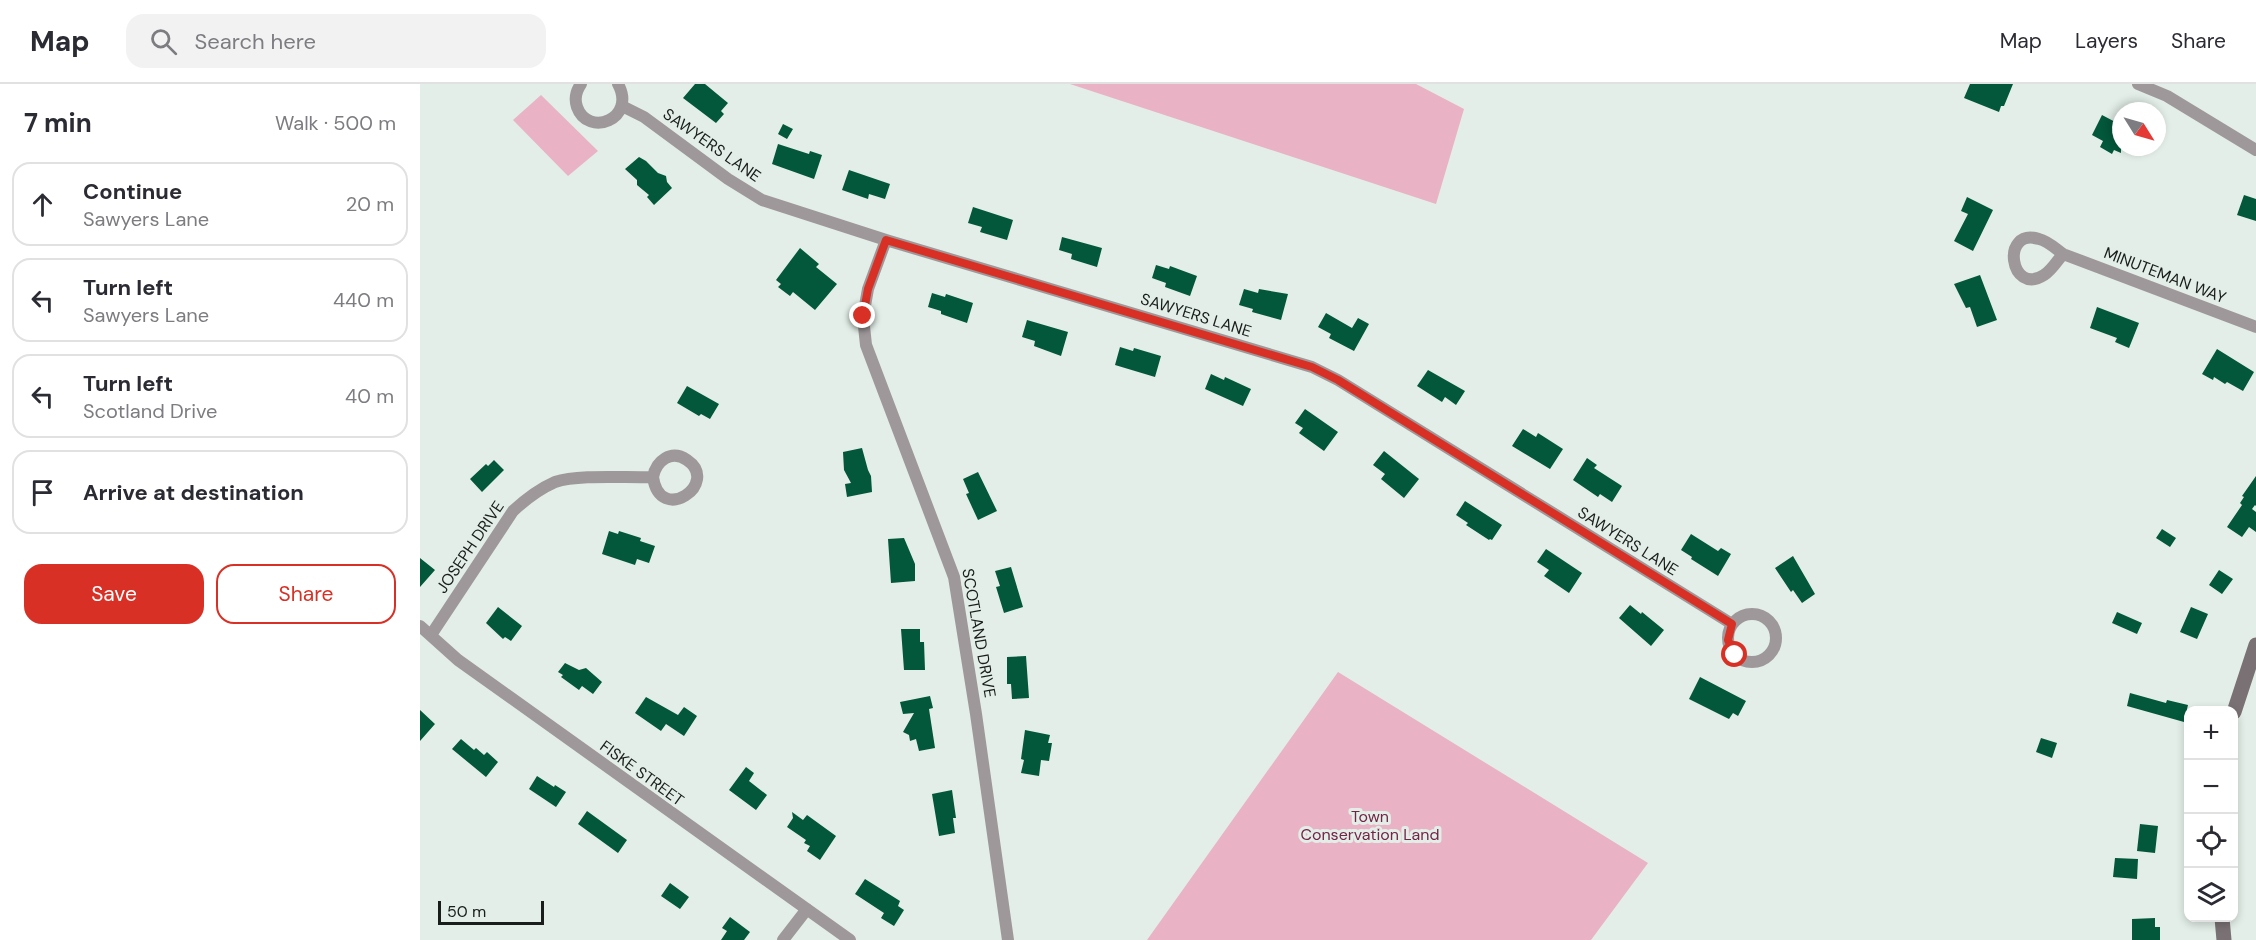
<!DOCTYPE html>
<meta charset="utf-8">
<style>
:root{--surface:#fff;--page:#f2f2f3;--text:#2b2b33;--muted:#7c7c81;--line:#e1e1e2;--accent:#d93025}
body{margin:0;font-family:"DM Sans",sans-serif;background:var(--page);color:var(--text)}
.controls{position:absolute;right:18px;bottom:18px;display:grid;overflow:hidden;border-radius:12px;box-shadow:0 3px 9px #0003}
.controls button{width:54px;height:54px;display:grid;place-items:center;padding:0;border:0;border-bottom:2px solid var(--line);background:var(--surface);color:var(--text);font:30px sans-serif}
.compass{position:absolute;left:1692px;top:18px;width:54px;height:54px;border-radius:50%;background:var(--surface);box-shadow:0 3px 9px #0003;rotate:127deg}
.scale{position:absolute;left:18px;bottom:15px;width:106px;box-sizing:border-box;padding-left:6px;border:3px solid #191d1b;border-top:0;font-size:16px;line-height:21px;white-space:nowrap;color:#191d1b;-webkit-text-stroke:4px #e2eee7;paint-order:stroke}
.stop{position:absolute;width:18px;height:18px;margin:-14px;border:4px solid #d93025;border-radius:50%;background:#fff}
.stop.end{background:#d93025;border-color:#fff;box-shadow:0 2px 6px #0008}
.list{margin:0;padding:0;list-style:none}
h2{display:flex;justify-content:space-between;align-items:center;height:78px;margin:0;padding:0 24px;font-size:26px}
h2 small{font-size:20px;font-weight:400;color:var(--muted)}
.list li{display:grid;grid-template-columns:39px 1fr auto;gap:18px;align-items:center;box-sizing:border-box;height:84px;margin:0 12px 12px;padding:0 12px;border:2px solid var(--line);border-radius:18px}
.list b{display:block;font-size:22px;white-space:nowrap}
.list p{margin:0;font-size:20px;white-space:nowrap;color:var(--muted)}
.list em{font-size:20px;font-style:normal;color:var(--muted)}
.actions{display:flex;gap:12px;padding:18px 24px}
.actions a{flex:1;padding:14px 0;border:2px solid var(--accent);border-radius:18px;text-align:center;font-size:21px;color:var(--accent)}
.actions .main{background:var(--accent);color:#fff}
.icon{flex:none;width:33px;height:33px;fill:none;stroke:currentColor;stroke-width:2;stroke-linecap:round;stroke-linejoin:round}
.map{position:relative;flex:none;width:1836px;height:856px;overflow:hidden}
header{display:flex;align-items:center;gap:36px;box-sizing:border-box;height:84px;padding:0 30px;background:var(--surface);border-bottom:2px solid var(--line)}
header strong{font-size:28px}
nav{display:flex;gap:33px;margin-inline-start:auto;font-size:21px}
.search{width:420px;height:54px;background:var(--page);display:flex;align-items:center;gap:15px;box-sizing:border-box;padding:0 21px;border-radius:18px;color:var(--muted);font-size:22px}
main{display:flex}
aside{flex:1;background:var(--surface)}
.map>svg:first-child{display:block}
.green{fill:#e9b2c5}
.building{fill:#03573a}
.lines{fill:none;stroke-linecap:round;stroke-linejoin:round}
.street{stroke:#9e989a;stroke-width:12}
.secondary{stroke:#797173;stroke-width:15}
.route{stroke:#d93025;stroke-width:8}
.labels{text-anchor:middle;dominant-baseline:central;stroke-width:6;stroke-linejoin:round;paint-order:stroke}
.street-label{font-size:16px;fill:#191d1b;stroke:#e2eee7}
.park-label{font-size:16px;fill:#752448;stroke:#e2eee7}
</style>
<header>
<strong>Map</strong>
<div class="search"><svg class="icon" aria-label="search" viewBox="0 0 24 24"><circle cx="10" cy="10" r="6"/><path d="M15 15l6 6"/></svg>Search here</div>
<nav><a>Map</a><a>Layers</a><a>Share</a></nav>
</header>
<main>
<aside>
<h2>7 min<small>Walk · 500 m</small></h2>
<ul class="list">
<li><svg class="icon" aria-label="ahead" viewBox="0 0 24 24"><path d="M12 20V5M6 11l6-6 6 6"/></svg><div><b>Continue</b><p>Sawyers Lane</p></div><em>20 m</em></li>
<li><svg class="icon" aria-label="left" viewBox="0 0 24 24"><path d="M17 20v-9H6M10 6l-5 5 5 5"/></svg><div><b>Turn left</b><p>Sawyers Lane</p></div><em>440 m</em></li>
<li><svg class="icon" aria-label="left" viewBox="0 0 24 24"><path d="M17 20v-9H6M10 6l-5 5 5 5"/></svg><div><b>Turn left</b><p>Scotland Drive</p></div><em>40 m</em></li>
<li><svg class="icon" aria-label="arrive" viewBox="0 0 24 24"><path d="M6 21V4h12l-3 4 3 4H6"/></svg><div><b>Arrive at destination</b></div></li>
</ul>
<div class="actions"><a class="main">Save</a><a>Share</a></div>
</aside>
<div class="map">
<svg width="1836" height="856" viewBox="0 0 1836 856">
<rect width="100%" height="100%" fill="#e2eee7"/>
<path class="green" d="M650,0H996L1044,25L1016,120Z
M121,11L178,67L148,92L93,36Z
M918,588L1228,779L1171,856H727Z"/>
<path class="building" d="M275,0H285L308,19L301,27L304,30L296,39L263,14Z
M1550,0H1593L1584,22H1581L1579,28L1544,14Z
M1682,31L1701,41V69L1694,66L1692,70L1680,63L1683,57L1672,51Z
M363,40L373,45L367,55L358,50Z
M358,60L389,70L390,67L402,71L394,95L352,80Z
M219,73L226,77L238,89L246,92L247,98L252,104L234,121L227,113L229,111L217,101V96L205,85Z
M429,86L470,100L465,115L449,110L448,115L422,106Z
M1824,111L1836,115V137L1817,131Z
M1547,113L1573,126L1553,167L1534,157L1548,130L1541,127Z
M553,123L593,136L587,156L560,148L562,143L548,139Z
M642,153L682,164L677,183L651,175L652,170L639,166Z
M380,164L399,180L396,183L417,200L395,226L373,208L370,212L358,203L361,200L356,196Z
M736,181L749,185L750,182L777,192L770,212L745,203L746,199L732,194Z
M1560,191L1577,236L1557,243L1550,223L1546,224L1534,200Z
M824,205L838,209L839,205L868,210L861,236L832,228L833,225L819,221Z
M512,209L525,213L526,210L553,219L547,239L521,230V227L508,223Z
M1677,223L1719,239L1709,264L1695,258L1697,254L1670,244Z
M906,229L932,244L938,234L949,240L934,267L909,254L911,250L898,243Z
M607,236L648,248L641,272L614,262L615,257L602,253Z
M700,263L713,267L714,264L741,272L735,293L695,281Z
M1797,265L1834,288L1823,307L1807,298L1805,300L1794,293L1793,296L1782,290Z
M1008,286L1045,307L1036,321L1025,313L1022,318L997,302Z
M791,290L804,296L805,293L831,305L823,322L785,305Z
M267,302L299,320L290,335L281,330L279,332L257,319Z
M885,325L918,348L904,367L879,349L883,344L875,339Z
M1103,345L1116,353L1118,349L1143,365L1130,385L1092,362Z
M442,364L448,386L451,392L452,408L427,413L425,400L431,399L424,386L423,368Z
M964,367L999,395L984,414L961,395L965,390L953,381Z
M1167,374L1177,381L1174,384L1202,402L1192,418L1180,410L1178,413L1153,396Z
M74,376L84,386L62,408L50,395L66,380L68,382Z
M558,388L577,427L558,436L546,410L549,409L543,395Z
M1836,392V422L1835,421L1832,425L1836,428V448L1829,443L1822,453L1807,443L1822,421L1820,419L1824,413L1822,412Z
M1045,417L1082,441L1072,456L1070,455L1069,456L1046,441L1048,439L1036,431Z
M1742,445L1756,454L1750,463L1736,454Z
M189,447L198,450L199,447L221,454L220,457L235,462L229,479L217,475L215,481L182,470Z
M1271,450L1298,467L1301,464L1311,470L1298,492L1271,475L1272,473L1261,466Z
M484,454L495,480V497L471,499L468,455Z
M1126,465L1162,489L1149,509L1124,492L1129,486L1117,478Z
M1373,472L1395,510L1382,519L1373,506L1371,508L1355,484Z
M0,474L15,486L0,503Z
M591,483L603,523L584,529L576,503L580,502L575,487Z
M1799,486L1813,495L1802,510L1789,501Z
M1210,521L1221,530L1222,528L1244,546L1231,562L1199,534Z
M78,523L102,542L91,557L85,553L83,555L66,539Z
M1771,523L1788,530L1777,555L1760,548Z
M1697,528L1722,539L1717,550L1692,539Z
M481,545H500V558H504L505,586H484Z
M606,572L609,614L592,615L591,600H587V573Z
M145,579L159,586L166,584L182,598L173,610L162,602L159,606L141,593L143,591L138,588Z
M1280,593L1326,617L1318,632L1313,629L1309,635L1269,615Z
M1710,609L1746,619L1747,616L1768,621L1764,638L1707,622Z
M510,612L513,624L509,625L515,664L499,667L496,655L490,657L489,651L483,648L494,629L483,630L480,618Z
M226,613L258,631L264,623L277,632L264,652L246,640L241,647L215,629Z
M0,626L15,640L0,657Z
M605,646L630,651L628,659H632L629,677L621,676L619,692L601,689L604,676L601,675Z
M1621,654L1637,659L1632,674L1616,668Z
M41,655L54,666L56,664L64,671L67,668L78,678L66,693L32,665Z
M326,683L334,689L329,697L347,711L336,726L309,706Z
M117,692L134,703L135,701L146,708L136,723L109,705Z
M532,706L536,734H533L535,749L519,752L512,710Z
M167,727L207,756L198,769L158,740Z
M372,728L383,736L387,731L416,752L400,776L387,767L390,762L384,759L386,756L367,743L373,734Z
M1720,740L1738,742L1735,769L1717,767Z
M1695,774L1718,775L1717,795L1693,793Z
M445,795L480,817L478,822L484,826L474,842L461,834L464,829L435,810Z
M250,799L269,813L260,825L241,812Z
M310,833L330,848L324,856H301L307,847L302,844Z
M1735,834V843H1740V856H1712V835Z"/>
<g class="lines">
<path class="street" d="M161,0C156,7 154,14 157,23C168,54 217,35 198,0
M1718,0L1747,12L1836,66
M202,22L224,33L308,95L342,116L466,156L892,283L918,296L1312,540
M466,156L448,205L443,233L446,261L534,493L556,630L588,856
M1643,170C1637,177 1631,187 1624,191C1590,213 1580,143 1619,155C1628,157 1636,165 1643,170L1836,243
M1308 554a24 24 0 1 1 48 0a24 24 0 1 1-48 0Z
M0,542L38,576L430,856
M11,551L93,427C106,415 119,405 135,398C159,390 206,394 233,393C240,442 301,399 267,376C251,365 236,377 233,393
M363,856L387,825"/>
<path class="secondary" d="M1814,628L1836,561
M1802,834L1804,856"/>
</g>
<g class="lines">
<path class="route" d="M443,232L448,205L466,156L892,283L918,296L1312,540L1308,556L1315,571"/>
</g>
<g class="labels">
<g class="street-label">
<text transform="translate(292 61) rotate(35)">SAWYERS LANE</text>
<text transform="translate(1745 191) rotate(21)">MINUTEMAN WAY</text>
<text transform="translate(776 231) rotate(17)">SAWYERS LANE</text>
<text transform="translate(1208 457) rotate(32)">SAWYERS LANE</text>
<text transform="translate(50 463) rotate(-56)">JOSEPH DRIVE</text>
<text transform="translate(559 549) rotate(80)">SCOTLAND DRIVE</text>
<text transform="translate(222 689) rotate(36)">FISKE STREET</text>
</g>
<g class="park-label">
<text x="950" y="732">Town<tspan x="950" dy="18">Conservation Land</tspan></text>
</g>
</g>
</svg>
<div class="controls">
<button>+</button>
<button>−</button>
<button><svg class="icon" aria-label="locate" viewBox="0 0 24 24"><circle cx="12" cy="12" r="6"/><path d="M12 2v4M12 18v4M2 12h4M18 12h4"/></svg></button>
<button><svg class="icon" aria-label="layers" viewBox="0 0 24 24"><path d="M12 4l9 5-9 5-9-5zM3 14l9 5 9-5"/></svg></button>
</div>
<svg class="compass" viewBox="-18 -18 36 36"><path d="M0-13l5 13h-10z" fill="#e53935"/><path d="M0 13l5-13h-10z" fill="#7c7c81"/></svg>
<div class="scale">50 m</div>
<div class="stop" style="left:1315px;top:571px"></div>
<div class="stop end" style="left:443px;top:232px"></div>
</div>
</main>
